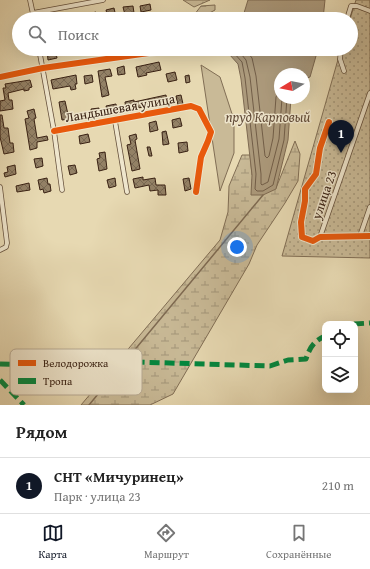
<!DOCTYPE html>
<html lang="ru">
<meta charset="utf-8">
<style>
:root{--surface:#fff;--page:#f2f2f2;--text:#222;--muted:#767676;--line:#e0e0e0;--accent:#111827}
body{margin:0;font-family:"Gentium Book Plus",serif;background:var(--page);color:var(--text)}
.controls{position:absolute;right:12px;bottom:12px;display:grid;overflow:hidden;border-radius:8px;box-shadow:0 4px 16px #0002}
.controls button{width:36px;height:36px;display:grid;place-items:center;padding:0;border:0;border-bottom:1px solid var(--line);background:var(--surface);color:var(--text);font:20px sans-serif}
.compass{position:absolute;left:274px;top:68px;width:36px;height:36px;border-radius:50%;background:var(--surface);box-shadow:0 4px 16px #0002;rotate:260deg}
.you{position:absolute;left:237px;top:247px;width:14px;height:14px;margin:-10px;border:3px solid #fff;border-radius:50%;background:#1a73e8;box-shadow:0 0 0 6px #1a73e833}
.badge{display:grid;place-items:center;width:26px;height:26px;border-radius:50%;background:var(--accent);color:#fff;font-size:13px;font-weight:700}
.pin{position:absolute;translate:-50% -33px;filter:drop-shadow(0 1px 2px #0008)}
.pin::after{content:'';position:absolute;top:21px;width:14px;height:12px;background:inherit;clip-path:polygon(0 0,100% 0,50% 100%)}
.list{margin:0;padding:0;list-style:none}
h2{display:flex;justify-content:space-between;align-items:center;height:52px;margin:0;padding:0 16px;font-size:17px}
h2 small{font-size:13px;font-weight:400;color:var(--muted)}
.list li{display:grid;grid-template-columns:26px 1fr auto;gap:12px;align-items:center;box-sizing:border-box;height:56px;padding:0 16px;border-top:1px solid var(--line)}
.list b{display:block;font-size:15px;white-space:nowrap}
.list p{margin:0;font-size:13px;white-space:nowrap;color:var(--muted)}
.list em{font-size:13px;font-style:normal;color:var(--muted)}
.icon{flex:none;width:22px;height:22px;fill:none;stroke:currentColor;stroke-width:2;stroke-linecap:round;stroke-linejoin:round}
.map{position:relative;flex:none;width:370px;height:405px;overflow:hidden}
.search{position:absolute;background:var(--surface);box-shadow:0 4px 16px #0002;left:12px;right:12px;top:12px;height:44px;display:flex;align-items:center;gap:10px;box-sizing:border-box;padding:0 14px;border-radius:22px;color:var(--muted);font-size:15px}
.sheet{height:108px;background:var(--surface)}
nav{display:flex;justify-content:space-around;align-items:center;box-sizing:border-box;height:56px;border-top:1px solid var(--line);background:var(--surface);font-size:11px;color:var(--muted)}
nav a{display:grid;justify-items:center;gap:2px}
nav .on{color:var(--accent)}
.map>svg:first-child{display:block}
.grass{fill:#c9ba97;stroke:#816e55}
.forest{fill:url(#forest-firs);stroke:#816e55}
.wetland{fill:url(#wetland-marsh);stroke:#816e55}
.garden{fill:url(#garden-dots);stroke:#816e55}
.water{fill:#ac9a7c;stroke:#7e6a52}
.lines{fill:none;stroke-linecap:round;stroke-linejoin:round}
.shore{stroke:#725e48;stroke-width:1}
.stream{stroke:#7e6a52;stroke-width:1.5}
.building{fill:url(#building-cross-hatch);stroke:#392113}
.minor-casing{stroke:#644f3b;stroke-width:5.5}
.minor{stroke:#efe6cd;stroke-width:4}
.quiet{stroke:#00873e;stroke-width:5;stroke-dasharray:10 5;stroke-linecap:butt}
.cycleway-casing{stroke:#efe6cd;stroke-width:8}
.cycleway{stroke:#e8590c;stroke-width:6}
.labels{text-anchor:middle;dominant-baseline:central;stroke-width:3;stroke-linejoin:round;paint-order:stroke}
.street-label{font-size:13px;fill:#392113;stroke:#efe6cd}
.water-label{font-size:14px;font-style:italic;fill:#614b38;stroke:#efe6cd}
.key{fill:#efe6cd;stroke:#b8ab95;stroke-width:1}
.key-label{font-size:11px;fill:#392113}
</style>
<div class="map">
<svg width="370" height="405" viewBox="0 0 370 405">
<defs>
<pattern id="forest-firs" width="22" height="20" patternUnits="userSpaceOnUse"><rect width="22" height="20" fill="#c9ba97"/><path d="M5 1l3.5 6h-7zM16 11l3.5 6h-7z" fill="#a4977a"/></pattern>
<pattern id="wetland-marsh" width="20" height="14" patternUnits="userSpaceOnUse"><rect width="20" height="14" fill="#c9ba97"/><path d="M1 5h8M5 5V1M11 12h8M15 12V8" fill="none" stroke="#a4977a"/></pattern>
<pattern id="garden-dots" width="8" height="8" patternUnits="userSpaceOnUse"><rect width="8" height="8" fill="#c9ba97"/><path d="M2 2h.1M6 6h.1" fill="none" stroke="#a4977a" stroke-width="1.8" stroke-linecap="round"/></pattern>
<pattern id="building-cross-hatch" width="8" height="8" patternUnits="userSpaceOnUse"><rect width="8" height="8" fill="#938166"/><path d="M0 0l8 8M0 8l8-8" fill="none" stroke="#796953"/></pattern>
</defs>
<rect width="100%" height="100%" fill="#e7d9b2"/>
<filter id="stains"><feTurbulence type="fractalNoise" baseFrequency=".005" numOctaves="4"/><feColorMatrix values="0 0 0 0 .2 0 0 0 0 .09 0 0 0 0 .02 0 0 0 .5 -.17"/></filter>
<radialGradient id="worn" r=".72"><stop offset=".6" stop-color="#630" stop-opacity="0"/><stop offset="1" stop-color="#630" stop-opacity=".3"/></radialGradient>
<path class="grass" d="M201,65L220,77L234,120V153L220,191Z"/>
<path class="forest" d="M183,0H210L194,7Z
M215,5V10L202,17L201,19H191L201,6Z"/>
<path class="wetland" d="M295,141L300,154L298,181L285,203L257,245L249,264L173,394L150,405H81L220,240L228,212L229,186L242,155H250L252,175L276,188Z"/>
<path class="garden" d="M356,0H370V258L282,256L341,49H351L350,19Z"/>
<path class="water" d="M248,0H325L323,19H235L244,13Z
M228,49H318L310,77L304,79V74H280V98H291L288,140L276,189L263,195H251L252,175L241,79L238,64L229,54Z"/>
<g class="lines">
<path class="shore" d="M232,49L233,52L242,62L245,78L256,174L255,189L257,191H263L273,185L284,140L287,98
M237,49L246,60L250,77L261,174V184L262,185L268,182L279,139L282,98
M245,49L252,58L256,76L265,156L267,158L269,156L273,138L276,97L280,89"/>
<path class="stream" d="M89,405L263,195"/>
</g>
<path class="building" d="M150,4L151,10L141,12L140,6Z
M133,6L134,13L125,15L123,7Z
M114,8L116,17L108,18L106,10Z
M96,12L97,19H76L75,17Z
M55,49L57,58L48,60L47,50Z
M78,49H109V51L79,55Z
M159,62L161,70L146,73L147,75L138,77L136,67Z
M124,66L125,74L118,75L117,68Z
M110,69L112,76L105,77L109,95L102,97L98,71Z
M175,72L177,80L168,82L166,74Z
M76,75L77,84H75L76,89L71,90L70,86L53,89L51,80Z
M92,75L93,82L85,84L84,76Z
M189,75L190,82L186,83L185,76Z
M30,80L32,87L29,88V90L24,91V89L8,93L9,100H12L13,109L0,111V101L5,100L3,88H6L5,84Z
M166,95L167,103L126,110L125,102L134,100V102Z
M181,95L183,104L178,105L176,96Z
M65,101L69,119L62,120L59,102Z
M116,104L117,112L108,114L106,106Z
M99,108L100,115L92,116L91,109Z
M34,109L36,118L34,119L37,138L47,136L48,140L37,142V148L30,150L25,119L29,118L27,111Z
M0,115H2L4,128H8L10,143H13L14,152L4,154L0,137Z
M180,118L182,126L173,128L172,120Z
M156,121L158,130L150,132L149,123Z
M166,131L169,144L163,145L162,132Z
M88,134L90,142L80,144L79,136Z
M136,134L137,139L135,140L140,169L132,171L127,145L131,144L129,136Z
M187,142L188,151L179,153L178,143Z
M147,147H150L152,156H149Z
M105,152L107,169L99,171L97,159L100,158L99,153Z
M42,158L43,166L36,168L34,159Z
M15,165L16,174L5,177L4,173L8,172L7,167Z
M75,165L77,173L70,175L68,166Z
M143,177V180L155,178L156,185H165L166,195H158V190L150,191L149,185L135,188L133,179Z
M47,178L48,184H50L51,191L44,193L43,189L40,190L38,180Z
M115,178L116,186L109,188L107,180Z
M189,178L191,189L185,191L183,179Z
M29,183L30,190L17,192L16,186Z"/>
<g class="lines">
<defs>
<path id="minor" d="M30,0L34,19
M33,13L103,0
M347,19L351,6H357L370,11
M39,49L54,131L62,190
M341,49L340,59L344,71
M0,77L43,68L177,49
M115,121L127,192
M329,122L320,148L316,174L305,189V201L301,222L302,237L313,241L320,237L370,236
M54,131L191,106L199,109L211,132L208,141L201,157L196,192
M0,187L7,243L6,247L0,250
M360,236L370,207
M320,237L370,93"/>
</defs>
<use href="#minor" class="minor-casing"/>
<use href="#minor" class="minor"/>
<path class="quiet" d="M354,324L370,323
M0,364L75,366L87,363L136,362L270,366L288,360L306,359C310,347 314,341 325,336
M0,380L24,405"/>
<defs>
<path id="cycleway" d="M0,77L43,68L177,49
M329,122L320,148L316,174L305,189V201L301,222L302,237L313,241L320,237L370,236
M54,131L191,106L199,109L211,132L208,141L201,157L196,192"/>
</defs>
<use href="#cycleway" class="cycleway-casing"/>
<use href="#cycleway" class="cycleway"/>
</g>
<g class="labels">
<g class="street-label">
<text transform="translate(120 108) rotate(-10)">Ландышевая улица</text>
<text transform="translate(324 195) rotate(-71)">улица 23</text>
</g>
<g class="water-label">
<text x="268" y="117">пруд Карповый</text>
</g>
</g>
<rect x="10" y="349" width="132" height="46" rx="6" class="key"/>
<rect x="18" y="360" width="18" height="6" fill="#e8590c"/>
<rect x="18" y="378" width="18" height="6" fill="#00873e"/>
<g class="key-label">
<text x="43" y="367">Велодорожка</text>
<text x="43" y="385">Тропа</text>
</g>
<rect width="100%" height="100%" filter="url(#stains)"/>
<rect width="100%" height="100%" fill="url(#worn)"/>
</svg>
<div class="controls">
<button><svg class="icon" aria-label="locate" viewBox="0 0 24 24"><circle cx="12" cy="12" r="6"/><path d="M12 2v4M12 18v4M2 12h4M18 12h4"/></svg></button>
<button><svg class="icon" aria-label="layers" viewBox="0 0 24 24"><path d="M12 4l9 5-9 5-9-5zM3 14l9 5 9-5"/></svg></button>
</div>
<svg class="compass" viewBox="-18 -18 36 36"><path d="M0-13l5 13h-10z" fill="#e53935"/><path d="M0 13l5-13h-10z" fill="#767676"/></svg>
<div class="you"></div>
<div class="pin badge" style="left:341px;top:153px">1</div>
<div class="search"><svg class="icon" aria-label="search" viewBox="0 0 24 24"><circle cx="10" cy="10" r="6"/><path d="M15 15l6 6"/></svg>Поиск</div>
</div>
<section class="sheet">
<h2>Рядом<small></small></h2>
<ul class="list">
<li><span class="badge">1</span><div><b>СНТ «Мичуринец»</b><p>Парк · улица 23</p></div><em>210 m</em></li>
</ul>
</section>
<nav>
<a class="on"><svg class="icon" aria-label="map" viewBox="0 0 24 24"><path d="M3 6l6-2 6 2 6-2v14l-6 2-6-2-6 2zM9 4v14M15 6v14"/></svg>Карта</a>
<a><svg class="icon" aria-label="directions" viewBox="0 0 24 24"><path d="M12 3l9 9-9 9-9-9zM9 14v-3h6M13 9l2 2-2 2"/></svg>Маршрут</a>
<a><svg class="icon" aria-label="saved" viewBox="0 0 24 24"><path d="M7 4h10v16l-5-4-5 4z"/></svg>Сохранённые</a>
</nav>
